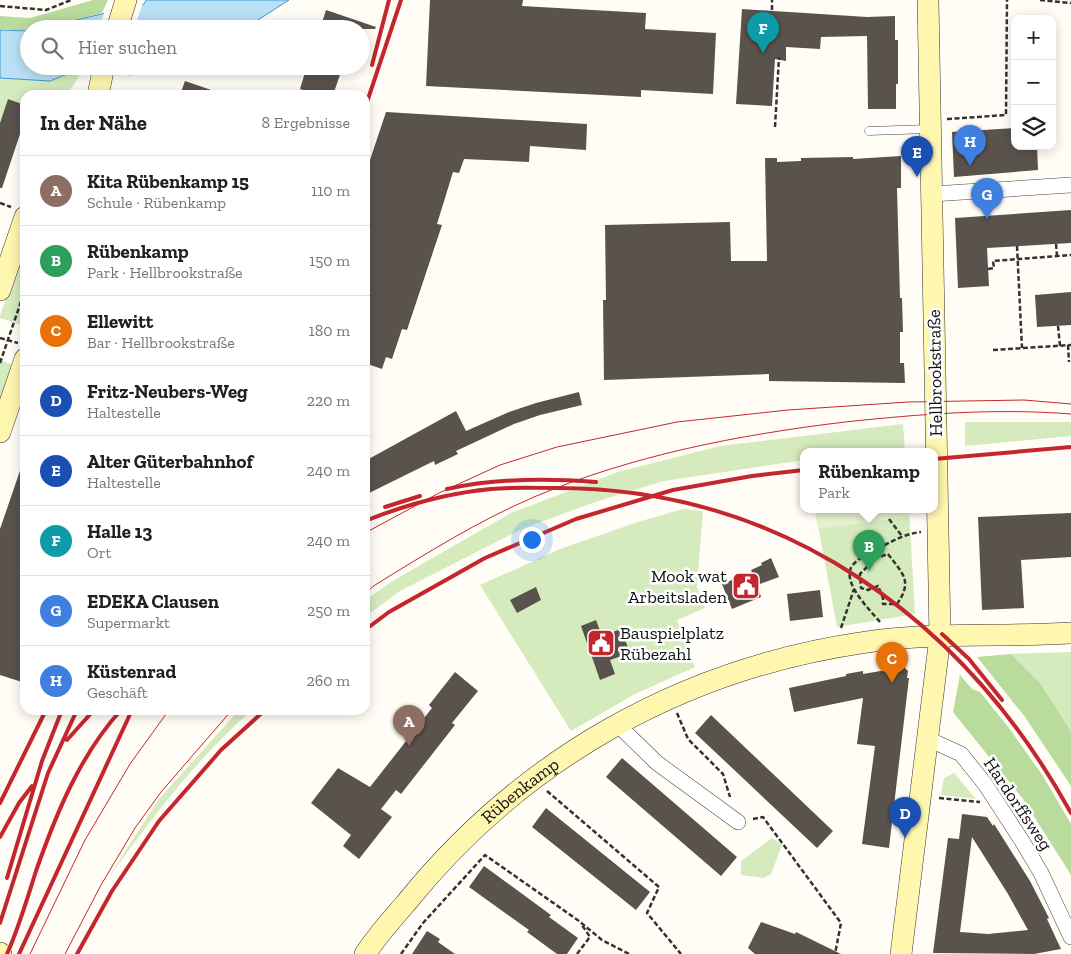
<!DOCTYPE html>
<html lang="de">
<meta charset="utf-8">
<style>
:root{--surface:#fff;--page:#f6f6f6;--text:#202124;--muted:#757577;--line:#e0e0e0;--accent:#0b8043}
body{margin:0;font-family:"Zilla Slab",serif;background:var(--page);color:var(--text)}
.controls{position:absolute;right:15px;top:15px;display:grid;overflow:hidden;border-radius:10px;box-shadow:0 2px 12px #0003}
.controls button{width:45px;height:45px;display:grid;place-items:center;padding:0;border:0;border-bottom:1px solid var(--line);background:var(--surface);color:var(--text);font:25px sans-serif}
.you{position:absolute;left:531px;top:539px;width:18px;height:18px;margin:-12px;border:4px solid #fff;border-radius:50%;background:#1a73e8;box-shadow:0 0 0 8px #1a73e833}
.badge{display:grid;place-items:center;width:32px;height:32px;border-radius:50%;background:var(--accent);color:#fff;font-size:16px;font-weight:700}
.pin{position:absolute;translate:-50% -41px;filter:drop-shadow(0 1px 2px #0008)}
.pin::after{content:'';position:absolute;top:26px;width:18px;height:15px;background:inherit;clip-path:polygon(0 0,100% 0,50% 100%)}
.popup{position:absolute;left:800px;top:448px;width:138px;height:65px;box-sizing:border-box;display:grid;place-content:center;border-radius:10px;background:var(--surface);filter:drop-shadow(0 1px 4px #0005);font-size:16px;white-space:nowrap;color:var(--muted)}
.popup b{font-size:19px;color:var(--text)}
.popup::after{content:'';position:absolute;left:50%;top:100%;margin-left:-10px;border:10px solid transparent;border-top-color:var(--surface)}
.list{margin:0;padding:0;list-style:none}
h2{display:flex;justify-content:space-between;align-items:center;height:65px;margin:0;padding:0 20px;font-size:21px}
h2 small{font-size:16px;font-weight:400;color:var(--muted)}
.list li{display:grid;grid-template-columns:32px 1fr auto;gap:15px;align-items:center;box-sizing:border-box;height:70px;padding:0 20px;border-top:1px solid var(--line)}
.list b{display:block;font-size:19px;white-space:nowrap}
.list p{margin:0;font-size:16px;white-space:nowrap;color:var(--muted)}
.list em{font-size:16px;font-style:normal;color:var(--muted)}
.icon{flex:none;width:28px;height:28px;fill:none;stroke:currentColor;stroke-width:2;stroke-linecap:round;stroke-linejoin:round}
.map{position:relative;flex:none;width:1071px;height:954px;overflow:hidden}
.search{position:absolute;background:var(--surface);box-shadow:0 2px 12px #0003;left:20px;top:20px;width:350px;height:55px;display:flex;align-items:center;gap:12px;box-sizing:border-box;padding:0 18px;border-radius:28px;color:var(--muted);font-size:19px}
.panel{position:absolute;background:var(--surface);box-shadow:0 2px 12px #0003;left:20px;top:90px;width:350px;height:625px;border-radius:15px}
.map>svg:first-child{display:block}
.green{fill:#d5ebbd}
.forest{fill:#b9dc9c}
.pitch{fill:#e6f2cf}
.water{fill:#b9e0f7;stroke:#3f96cf}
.pier{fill:#fffdf5}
.building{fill:#5a524d;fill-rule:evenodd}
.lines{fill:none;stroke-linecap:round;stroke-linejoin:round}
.lane-casing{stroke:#444;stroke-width:9}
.street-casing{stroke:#444;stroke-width:16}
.secondary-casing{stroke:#333;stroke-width:22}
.path{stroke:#333;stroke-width:2.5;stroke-dasharray:5 2.5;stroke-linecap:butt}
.lane{stroke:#fff;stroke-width:8}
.street{stroke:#fff;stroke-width:15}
.secondary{stroke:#fff6b0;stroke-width:21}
.tram{stroke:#c4262e;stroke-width:1}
.rail{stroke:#c4262e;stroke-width:4}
.labels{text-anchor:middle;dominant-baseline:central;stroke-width:5;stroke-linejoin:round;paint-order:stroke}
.street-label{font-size:18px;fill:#111;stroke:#fff}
.poi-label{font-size:18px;fill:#111;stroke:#fff;text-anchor:end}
</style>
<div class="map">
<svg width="1071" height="954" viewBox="0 0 1071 954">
<rect width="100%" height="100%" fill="#fffdf5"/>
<path class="green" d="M77,70H83L67,95H25V105L8,99L0,123V78L50,81Z
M25,243V326L0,318V316Z
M0,360L16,366L0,413Z
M965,422H1071V436L965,446Z
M903,424L905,452H804V460L664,481L598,501L522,529L400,591L365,617V601L389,583L511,513L618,472L720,446Z
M683,509L703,511L697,587L705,608L677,620L695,667L635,694L571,731L480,585L560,549L638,522Z
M815,510H909L915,614L837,627Z
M1071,652V731L1040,683L1011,654Z
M239,710H252C194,761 149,822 104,884L159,799Z
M954,773L976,799L941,795L944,778Z
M772,838L782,845L771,874L764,878L741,875V861Z"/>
<path class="forest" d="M93,0H108L102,13L38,29H29L28,31L0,29V16L30,18Z
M1011,654L1040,683L1071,731V786L1025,717L977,657Z
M960,675L972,689L980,692L1009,728L1043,776L1071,824V875L1023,799L953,712Z"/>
<path class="pitch" d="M815,510H909L910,517L818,529Z"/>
<path class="water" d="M146,0H289L244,29H38L144,4Z
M0,30L29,31V66H166L129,75L120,69L77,70L50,81L0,78Z"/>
<path class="pier" d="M144,0L134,29H99L105,10L143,2Z"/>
<path class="building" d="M430,0H523L522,6L646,13L645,29L716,33L713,94L641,90V97L426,86Z
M742,9L867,17L895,16V40H898V84H896V109H868L867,36L821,37L820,49L786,47V61L775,59L772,106L736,104Z
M326,10L376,27L375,29H320Z
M307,66H343L333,95H318L300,89Z
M185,81L220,93L219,95H180Z
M8,99L25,105V119L2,188H0V123Z
M386,112L587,124L586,150L530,146L529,162L464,159L459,173L453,172L437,224L442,225L407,330L402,329L392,359L386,357L382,369L365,363V175Z
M1015,128V146H1037L1038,170L954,177L952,132Z
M901,156V188H897L900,298H902L903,332H900V363H904L905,383L769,381V374L604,380L603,300H606L605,225L730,222L731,261H767L765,158H777V162L801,161V158L853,157V159Z
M1071,210V243L987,248L989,286L958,288L955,218Z
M1071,292V325L1037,327L1035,295Z
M579,392L582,405L540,415L514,424L456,451L458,454L435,465L434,461L365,495V461L456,411L466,431L509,412L536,403Z
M23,462H25V683L0,675V529Z
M1071,513V557L1021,560L1024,608L982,610L978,517Z
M771,558L779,577L757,585L761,597L732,609L722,584L752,572L751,570L762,565L761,563Z
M536,587L541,600L517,613L510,600Z
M820,590L823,617L790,621L787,594Z
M596,620L602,636L621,629L630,653L610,660L615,674L600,680L581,626Z
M904,667L908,671L907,678H909L889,848L862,844L875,746L857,744L863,698L794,712L789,688L846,676V674L863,671V674Z
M455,672L478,691L452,723L455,725L401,794L396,790L381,809L392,817L359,859L343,846L351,835L311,803L338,768L370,787L432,708L429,705Z
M711,715L833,831L817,848L695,733Z
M622,758L737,857L721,876L606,777Z
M546,808L650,892L636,910L532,827Z
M962,814L987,817L993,826L994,824L1030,881L1049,918L1047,919L1061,949L1034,954L933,953L948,838L959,839ZM972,837L1008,894L1028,930L988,934L960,932Z
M484,866L551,915L549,917L578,938L567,954H557L527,932L529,930L469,887Z
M761,922L795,934L796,932L841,954H755L748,948Z
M427,931L440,939L438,942L455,954H412Z"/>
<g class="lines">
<defs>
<path id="lane" d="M869,131L929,129"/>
<path id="street" d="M932,194L1071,185
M617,724L657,763L738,822
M928,739L961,754L985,784L1022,841L1041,873L1071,937"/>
<g id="secondary">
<path d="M117,29L126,0"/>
<path d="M98,95L104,66"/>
<path d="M0,290L25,217"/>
<path d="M0,432L25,359"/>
<path d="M0,953L1,954"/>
<path id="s1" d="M365,954C377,936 392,919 406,903C523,758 683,668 867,642C934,632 1003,637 1071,633"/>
<path d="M901,954L940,637L928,0"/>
</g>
</defs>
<use href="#lane" class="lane-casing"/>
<use href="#street" class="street-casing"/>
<use href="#secondary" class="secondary-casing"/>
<path class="path" d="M1040,0L1071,3
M0,6L46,10L71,0
M772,10V0
M947,119L1006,115L1007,0
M775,127L779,57
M0,203L11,207
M1056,244L1057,256
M1017,246L1022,348
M988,269L994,268L993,261L1071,255
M1058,326L1060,346
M0,338L18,343
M1068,345L1069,362
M993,350L1071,345
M0,363L25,290
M889,519L902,536
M888,554C903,574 913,581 897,604H883V598L878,586L868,590L861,588L860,574L876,558Z
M880,622C870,610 841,582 852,566C858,558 869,553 878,549C892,541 904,534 921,532
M841,628L854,589
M677,713L688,739L723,774L730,797
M547,791L659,887L647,913L681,954
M939,798L980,802
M753,819L763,817L841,923L835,954
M401,954L423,923L485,855L579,921L602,940L629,954
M577,954L590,937L582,925"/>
<use href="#lane" class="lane"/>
<use href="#street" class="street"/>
<use href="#secondary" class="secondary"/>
<path class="tram" d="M365,533L439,493L500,465L557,447L677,422L788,410L908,402L1024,400L1071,404
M365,593L375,585C427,553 478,521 534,497C633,455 738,435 845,422C920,414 996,408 1071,414
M30,954L85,840L130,764L169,710
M65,954L101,885L135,828L161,792L232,710"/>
<path class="rail" d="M372,65L389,0
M365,108L401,0
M934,459L1071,447
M447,489C496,478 546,478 596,482
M385,507L420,496
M365,521C405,505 448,493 491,489C512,487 533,488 554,488C782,487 963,618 1071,813
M365,630L389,612L485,558L576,519L673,490L752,476L804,470
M942,634L969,659L1002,700
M67,740L94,710
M0,803L46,710
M0,837L19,803L32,786
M7,878L42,761L62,710
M0,923L48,773L77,710
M7,954C19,927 27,899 36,871C56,814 80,755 121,710
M19,954L132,710
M77,954L112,891L159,821L221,750L265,710"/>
</g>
<defs>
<symbol id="civic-square" viewBox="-11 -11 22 22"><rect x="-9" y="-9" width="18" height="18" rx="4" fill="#c4262e" stroke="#fff"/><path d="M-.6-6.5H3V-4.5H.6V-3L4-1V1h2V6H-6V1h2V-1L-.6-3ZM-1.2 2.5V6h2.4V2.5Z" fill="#fff"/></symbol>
</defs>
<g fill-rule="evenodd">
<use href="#civic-square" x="730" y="570" width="32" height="32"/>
<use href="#civic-square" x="585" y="627" width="32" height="32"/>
</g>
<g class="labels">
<g class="street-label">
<text transform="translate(935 373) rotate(-91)">Hellbrookstraße</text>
<text stroke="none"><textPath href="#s1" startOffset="226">Rübenkamp</textPath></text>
<text transform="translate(1018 804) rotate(56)">Hardorffsweg</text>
</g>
<g class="poi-label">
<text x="727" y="576">Mook wat<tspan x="727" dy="21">Arbeitsladen</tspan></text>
<text x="620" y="633" text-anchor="start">Bauspielplatz<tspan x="620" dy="21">Rübezahl</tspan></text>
</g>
</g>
</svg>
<div class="controls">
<button>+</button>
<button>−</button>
<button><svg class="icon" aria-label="layers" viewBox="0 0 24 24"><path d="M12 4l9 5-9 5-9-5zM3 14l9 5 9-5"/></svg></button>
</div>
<div class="you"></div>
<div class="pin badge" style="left:409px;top:746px;background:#8d6e63">A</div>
<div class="pin badge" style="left:869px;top:571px;background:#2e9e5b">B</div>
<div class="popup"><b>Rübenkamp</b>Park</div>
<div class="pin badge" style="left:892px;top:683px;background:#e8710a">C</div>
<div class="pin badge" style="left:905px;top:838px;background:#1a4fb4">D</div>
<div class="pin badge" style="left:917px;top:177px;background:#1a4fb4">E</div>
<div class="pin badge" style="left:763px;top:53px;background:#0f9aa8">F</div>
<div class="pin badge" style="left:987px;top:219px;background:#3f7fe0">G</div>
<div class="pin badge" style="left:970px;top:166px;background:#3f7fe0">H</div>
<div class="search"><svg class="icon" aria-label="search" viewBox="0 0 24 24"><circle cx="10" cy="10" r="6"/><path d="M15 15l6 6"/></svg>Hier suchen</div>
<section class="panel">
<h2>In der Nähe<small>8 Ergebnisse</small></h2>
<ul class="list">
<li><span class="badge" style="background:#8d6e63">A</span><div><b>Kita Rübenkamp 15</b><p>Schule · Rübenkamp</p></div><em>110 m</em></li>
<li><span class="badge" style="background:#2e9e5b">B</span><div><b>Rübenkamp</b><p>Park · Hellbrookstraße</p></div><em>150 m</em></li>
<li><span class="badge" style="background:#e8710a">C</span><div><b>Ellewitt</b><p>Bar · Hellbrookstraße</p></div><em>180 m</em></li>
<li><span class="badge" style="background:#1a4fb4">D</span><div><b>Fritz-Neubers-Weg</b><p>Haltestelle</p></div><em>220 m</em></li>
<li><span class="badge" style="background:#1a4fb4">E</span><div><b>Alter Güterbahnhof</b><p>Haltestelle</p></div><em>240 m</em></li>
<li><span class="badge" style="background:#0f9aa8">F</span><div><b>Halle 13</b><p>Ort</p></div><em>240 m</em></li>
<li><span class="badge" style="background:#3f7fe0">G</span><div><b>EDEKA Clausen</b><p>Supermarkt</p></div><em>250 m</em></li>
<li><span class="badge" style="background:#3f7fe0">H</span><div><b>Küstenrad</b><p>Geschäft</p></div><em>260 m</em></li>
</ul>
</section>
</div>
